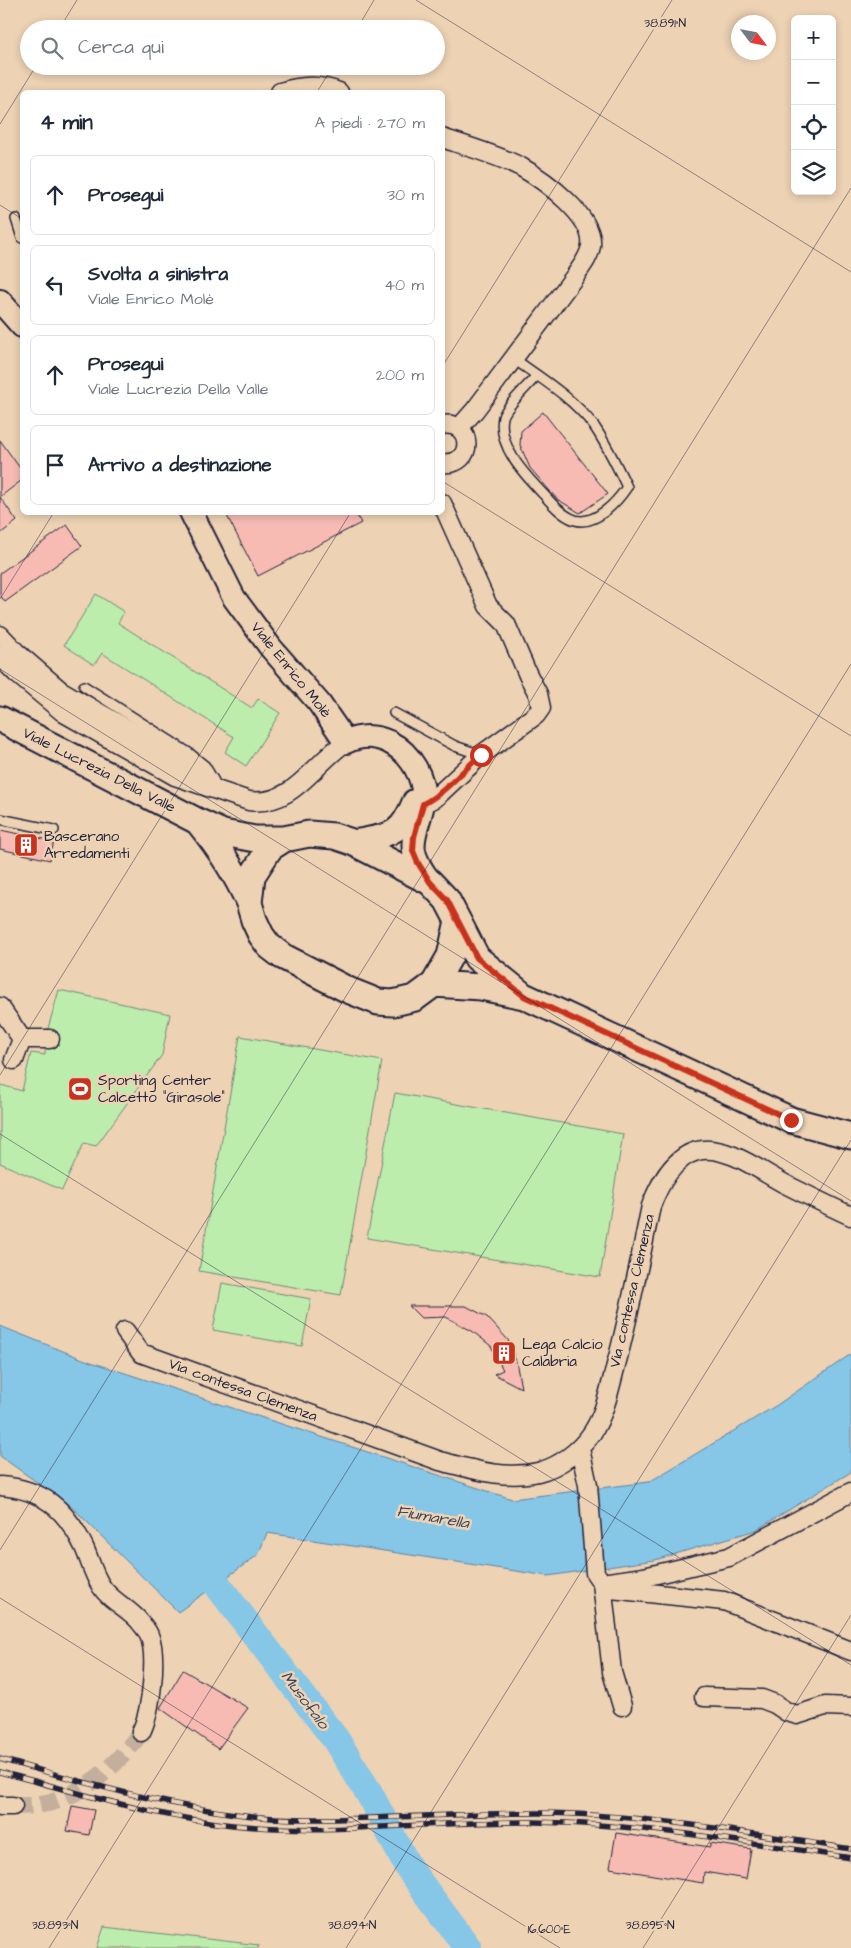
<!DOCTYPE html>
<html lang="it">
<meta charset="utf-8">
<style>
:root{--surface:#fff;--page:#f6f6f7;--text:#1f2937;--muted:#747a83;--line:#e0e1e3}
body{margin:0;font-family:"Architects Daughter",sans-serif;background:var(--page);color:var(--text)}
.controls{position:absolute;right:15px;top:15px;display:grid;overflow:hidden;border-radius:8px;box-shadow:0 2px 8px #0003}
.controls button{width:45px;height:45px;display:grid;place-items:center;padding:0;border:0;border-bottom:1px solid var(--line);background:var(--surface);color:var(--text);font:25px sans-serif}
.compass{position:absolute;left:731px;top:15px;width:45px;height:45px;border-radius:50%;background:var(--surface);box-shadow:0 2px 8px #0003;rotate:122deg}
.stop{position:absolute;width:15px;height:15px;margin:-11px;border:4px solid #c8321e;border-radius:50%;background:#fff}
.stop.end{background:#c8321e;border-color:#fff;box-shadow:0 1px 5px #0008}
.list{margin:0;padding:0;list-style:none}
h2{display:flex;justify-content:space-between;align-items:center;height:65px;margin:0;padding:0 20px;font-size:21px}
h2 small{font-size:16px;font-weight:400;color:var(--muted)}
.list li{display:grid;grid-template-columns:32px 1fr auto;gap:15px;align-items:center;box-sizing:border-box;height:80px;margin:0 10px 10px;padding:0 10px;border:1px solid var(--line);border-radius:8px}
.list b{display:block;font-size:19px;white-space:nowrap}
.list p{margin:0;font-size:16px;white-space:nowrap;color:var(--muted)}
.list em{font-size:16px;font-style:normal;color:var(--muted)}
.icon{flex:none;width:28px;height:28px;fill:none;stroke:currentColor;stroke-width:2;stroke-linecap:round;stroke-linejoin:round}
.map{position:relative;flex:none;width:851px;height:1948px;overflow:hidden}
.search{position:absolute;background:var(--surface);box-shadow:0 2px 8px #0003;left:20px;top:20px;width:425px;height:55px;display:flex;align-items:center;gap:12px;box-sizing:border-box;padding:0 18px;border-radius:28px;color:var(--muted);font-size:19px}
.panel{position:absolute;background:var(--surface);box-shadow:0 2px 8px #0003;left:20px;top:90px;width:425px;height:425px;border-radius:8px}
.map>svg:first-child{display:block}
.green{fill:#bdedad;stroke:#708874}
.water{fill:#86c6e7;stroke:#5e84a2}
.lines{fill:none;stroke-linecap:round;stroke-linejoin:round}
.river{stroke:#86c6e7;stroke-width:28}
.building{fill:#f7bbb4;stroke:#22223b}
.minor-tunnel{stroke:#c4af9c;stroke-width:18;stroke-dasharray:18 9;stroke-linecap:butt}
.service-casing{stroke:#22223b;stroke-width:12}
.minor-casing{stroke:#22223b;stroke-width:21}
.tertiary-casing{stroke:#22223b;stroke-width:26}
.secondary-casing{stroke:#22223b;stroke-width:29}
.service{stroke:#edd2b4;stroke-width:9}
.minor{stroke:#edd2b4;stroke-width:18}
.tertiary{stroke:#edd2b4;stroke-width:22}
.secondary{stroke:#edd2b4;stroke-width:25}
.rail-casing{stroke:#22223b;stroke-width:5.5}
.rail{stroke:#edd2b4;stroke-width:4;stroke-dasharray:11;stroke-linecap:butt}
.route{stroke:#c8321e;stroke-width:6}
.ticks{fill:none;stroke:#22223b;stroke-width:1;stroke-opacity:0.45}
.labels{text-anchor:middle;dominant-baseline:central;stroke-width:5;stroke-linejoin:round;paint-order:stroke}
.street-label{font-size:15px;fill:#22223b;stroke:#edd2b4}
.poi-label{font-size:15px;fill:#22223b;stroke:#edd2b4;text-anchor:start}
.water-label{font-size:16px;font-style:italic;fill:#36435d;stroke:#edd2b4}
.ticks-label{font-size:12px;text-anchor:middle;fill:#22223b;stroke:#edd2b4;stroke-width:5;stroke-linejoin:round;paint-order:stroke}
</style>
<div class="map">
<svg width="851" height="1948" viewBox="0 0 851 1948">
<rect width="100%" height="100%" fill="#edd2b4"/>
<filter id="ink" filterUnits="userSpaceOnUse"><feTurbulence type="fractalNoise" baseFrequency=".02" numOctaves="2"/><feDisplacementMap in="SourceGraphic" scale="10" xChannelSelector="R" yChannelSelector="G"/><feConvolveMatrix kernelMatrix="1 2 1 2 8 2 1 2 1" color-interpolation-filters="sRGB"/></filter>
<g filter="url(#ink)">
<path class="green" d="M96,594L124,612L118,623L252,708L258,699L280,713L246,766L225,752L234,737L102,653L94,665L64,645Z
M59,990L170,1014L162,1055L96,1146L84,1143L62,1190L0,1163V1087L1,1085L22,1091L31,1053L45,1055V1039Z
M240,1036L382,1061L341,1295L199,1271Z
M395,1093L623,1134L600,1277L367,1238Z
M222,1283L311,1299L302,1346L213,1330Z
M104,1927L259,1945L258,1948H97Z"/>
<path class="water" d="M0,1326L88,1361L512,1499L649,1482L777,1405L851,1354V1472L756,1530L655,1560L548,1576L267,1533L258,1555L178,1612L73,1508L0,1456Z"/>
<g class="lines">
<path class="river" d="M198,1551L219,1587L336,1740L369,1793L408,1867L468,1948"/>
</g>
<path class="building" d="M543,412L608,494L580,513L557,499L530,468L520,445L521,431Z
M0,440L22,471V480L0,497Z
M0,497L17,521L0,534Z
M225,512H355L361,523L258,576Z
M67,525L82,546L5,602L0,595V573Z
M0,830L54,841L50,860L0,849Z
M409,1306H466L487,1317L508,1340L516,1361L521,1388L494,1374L503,1370L491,1346L472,1331L446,1317L421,1318Z
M183,1670L248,1708L218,1749L160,1708Z
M72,1806L94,1810L89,1835L67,1831Z
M616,1833L710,1847V1843L751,1849L746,1879L704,1872L703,1883L610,1868Z"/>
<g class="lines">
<path class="minor-tunnel" d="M13,1806C27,1806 41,1805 55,1801C89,1790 122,1760 141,1732"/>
<defs>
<path id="service" d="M16,219L22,238
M514,359C542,379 573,398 594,426C607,445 617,466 627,487C617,502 595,526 575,520C563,516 553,505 545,496C526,476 497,447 503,417C506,406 529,385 537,375
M84,686L189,753L205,766L214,781
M394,713L455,746L481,755
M0,819L54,830"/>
<path id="minor" d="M280,92C301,86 319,84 339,92
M442,138C466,146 500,156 521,167C544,180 595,217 591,246C589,258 581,267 575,276L475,410L459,428
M442,425C473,419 476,467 442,463
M0,635L16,652L60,690L184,762L210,784
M0,657L16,673L64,713L175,776L249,801C293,807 314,763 346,742
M423,804L435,798L481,755L536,715L541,708L538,694L528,675L506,624L488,606L442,503
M0,1007L22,1039
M22,1039H50
M14,1060L22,1039
M125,1331L141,1353L440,1461C471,1469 505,1480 538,1472C559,1467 580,1451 592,1433C605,1414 610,1387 616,1365C630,1312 640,1259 651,1206C659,1185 674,1157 697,1151C724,1143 762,1172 785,1184C807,1195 829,1206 851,1216
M580,1449L588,1485L595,1573L602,1583L612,1672L622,1706
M0,1486C43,1489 66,1509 84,1547C90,1560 93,1574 101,1586C110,1601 129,1608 140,1622C143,1626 147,1630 149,1635C158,1655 151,1712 141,1732
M602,1583L644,1577L729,1557L851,1492
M608,1587L611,1589L724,1601L851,1651
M704,1697L762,1699L775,1704L787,1712L797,1715L825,1706L851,1707
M0,1806H13"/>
<path id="tertiary" d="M0,301L22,326
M191,512L234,598L271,648L319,703L346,742C361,735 374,735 389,742C411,753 426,779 423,803C421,819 411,835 414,851C416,863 424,873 430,882
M352,842C388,834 399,839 414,801"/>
<path id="secondary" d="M0,719L197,821L223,833L255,839H284
M199,823C219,848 236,873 249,903
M309,834L334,836L352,842L430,882L447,900L458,921L450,956L434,984L415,998L393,1003L378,1002L348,990L282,956L269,946L261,935L254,920L249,903L252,876L270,848L284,839Z
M458,921L477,958L520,993
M434,984L481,987L524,996L791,1120L851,1136"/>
</defs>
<use href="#service" class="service-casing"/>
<use href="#minor" class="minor-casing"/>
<use href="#tertiary" class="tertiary-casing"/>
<use href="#secondary" class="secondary-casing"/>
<use href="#service" class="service"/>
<use href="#minor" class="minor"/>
<use href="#tertiary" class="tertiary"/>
<use href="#secondary" class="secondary"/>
<defs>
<path id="rail" d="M0,1759C83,1782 167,1807 253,1816C280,1820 307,1819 335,1819C402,1818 470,1813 538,1813C643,1814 747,1833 851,1849
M0,1772C84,1794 170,1822 257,1827C349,1833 441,1821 534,1822C640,1824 746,1842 851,1858"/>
</defs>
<use href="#rail" class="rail-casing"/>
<use href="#rail" class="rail"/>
</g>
</g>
<g class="lines" filter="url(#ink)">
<path class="route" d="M481,755C462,771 446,792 423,804L414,837L413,851L418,863L430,882L447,900L477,958L524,996L791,1120"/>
</g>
<path class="ticks" d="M416,0L851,272M59,29L77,0M357,29L374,0M317,92L333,66M0,124L36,66M0,205L22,219M442,367L672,0M442,481L851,736M0,599L54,512M0,669L851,1201M0,1075L351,512M0,1134L851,1665M0,1550L851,188M0,1598L560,1948M49,1948L851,664M346,1948L851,1140M643,1948L851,1615"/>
<defs>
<symbol id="building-square" viewBox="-11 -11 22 22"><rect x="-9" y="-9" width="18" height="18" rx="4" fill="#c8321e" stroke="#edd2b4"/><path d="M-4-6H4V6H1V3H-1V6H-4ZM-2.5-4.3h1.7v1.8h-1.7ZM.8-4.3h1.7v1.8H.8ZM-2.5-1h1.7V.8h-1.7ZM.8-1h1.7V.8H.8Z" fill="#fff"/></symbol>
<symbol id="stadium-square" viewBox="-11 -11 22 22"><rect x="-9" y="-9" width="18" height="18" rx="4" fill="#c8321e" stroke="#edd2b4"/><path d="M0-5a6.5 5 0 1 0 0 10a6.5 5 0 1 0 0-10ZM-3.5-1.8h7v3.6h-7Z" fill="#fff"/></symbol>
</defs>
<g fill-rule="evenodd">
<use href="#building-square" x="12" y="831" width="28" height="28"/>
<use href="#stadium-square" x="66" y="1075" width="28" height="28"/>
<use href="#building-square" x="490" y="1339" width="28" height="28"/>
</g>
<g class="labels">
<g class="street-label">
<text transform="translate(291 670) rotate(51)">Viale Enrico Molè</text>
<text transform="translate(99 770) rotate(27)">Viale Lucrezia Della Valle</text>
<text transform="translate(632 1291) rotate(-77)">Via contessa Clemenza</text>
<text transform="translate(243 1390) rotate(20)">Via contessa Clemenza</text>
</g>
<g class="poi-label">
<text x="44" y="836">Bascerano<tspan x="44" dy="17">Arredamenti</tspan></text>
<text x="98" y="1080">Sporting Center<tspan x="98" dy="17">Calcetto "Girasole"</tspan></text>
<text x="522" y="1344">Lega Calcio<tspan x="522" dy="17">Calabria</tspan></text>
</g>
<g class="water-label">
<text transform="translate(433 1517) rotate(10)">Fiumarella</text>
<text transform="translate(305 1700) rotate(53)">Musofalo</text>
</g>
</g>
<g class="ticks-label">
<text x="665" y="27">38.891°N</text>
<text x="55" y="1929">38.893°N</text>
<text x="352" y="1929">38.894°N</text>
<text x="650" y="1929">38.895°N</text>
<text x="549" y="1933">16.600°E</text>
</g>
</svg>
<div class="controls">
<button>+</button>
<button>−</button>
<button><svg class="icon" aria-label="locate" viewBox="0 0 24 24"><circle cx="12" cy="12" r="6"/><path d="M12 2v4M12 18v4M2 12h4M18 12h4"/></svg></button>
<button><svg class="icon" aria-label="layers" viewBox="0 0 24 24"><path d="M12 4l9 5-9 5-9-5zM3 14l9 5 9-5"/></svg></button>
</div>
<svg class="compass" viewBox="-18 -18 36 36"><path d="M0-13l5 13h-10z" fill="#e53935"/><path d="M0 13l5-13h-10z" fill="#747a83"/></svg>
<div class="stop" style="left:481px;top:755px"></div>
<div class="stop end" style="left:791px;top:1120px"></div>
<div class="search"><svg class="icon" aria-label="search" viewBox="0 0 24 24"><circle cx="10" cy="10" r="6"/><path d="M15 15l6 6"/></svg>Cerca qui</div>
<section class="panel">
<h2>4 min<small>A piedi · 270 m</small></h2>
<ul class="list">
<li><svg class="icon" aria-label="ahead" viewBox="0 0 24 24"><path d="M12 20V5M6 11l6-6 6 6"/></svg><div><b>Prosegui</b></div><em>30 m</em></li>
<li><svg class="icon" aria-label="left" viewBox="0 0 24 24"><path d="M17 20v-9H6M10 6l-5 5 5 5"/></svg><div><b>Svolta a sinistra</b><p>Viale Enrico Molè</p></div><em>40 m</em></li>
<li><svg class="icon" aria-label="ahead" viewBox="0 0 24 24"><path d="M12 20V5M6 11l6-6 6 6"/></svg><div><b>Prosegui</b><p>Viale Lucrezia Della Valle</p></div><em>200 m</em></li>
<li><svg class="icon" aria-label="arrive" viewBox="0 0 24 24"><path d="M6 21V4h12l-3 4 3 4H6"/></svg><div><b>Arrivo a destinazione</b></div></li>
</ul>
</section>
</div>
